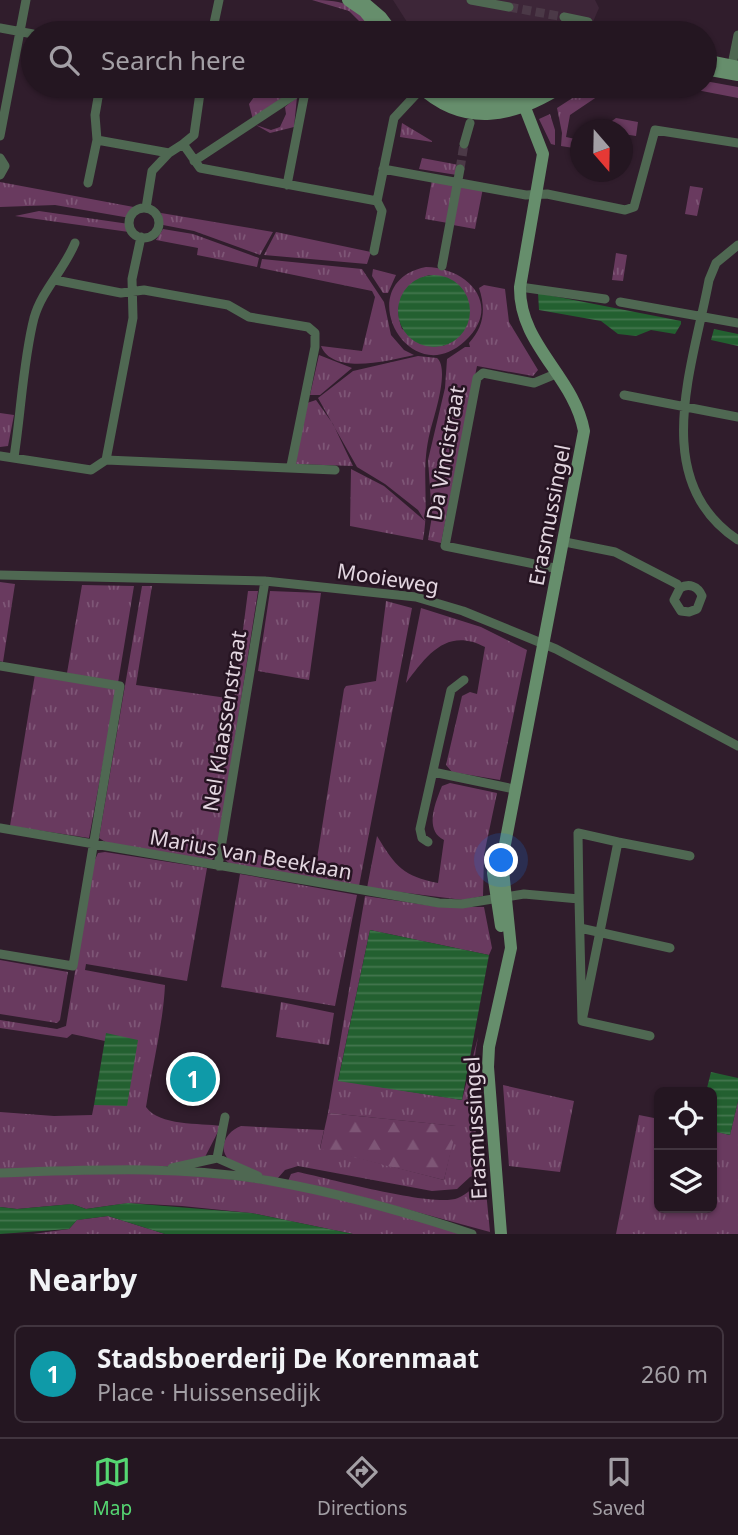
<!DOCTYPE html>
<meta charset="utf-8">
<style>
:root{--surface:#241621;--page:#30232e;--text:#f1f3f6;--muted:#a39fa5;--line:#41353f;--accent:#55d672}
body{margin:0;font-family:"Noto Sans",sans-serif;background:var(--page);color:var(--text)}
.controls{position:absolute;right:21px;bottom:21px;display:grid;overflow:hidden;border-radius:10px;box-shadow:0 2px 5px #0004}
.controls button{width:63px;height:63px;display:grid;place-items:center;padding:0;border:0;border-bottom:2px solid var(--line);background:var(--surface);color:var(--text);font:35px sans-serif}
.compass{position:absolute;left:570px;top:119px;width:63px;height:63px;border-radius:50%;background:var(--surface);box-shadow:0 2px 5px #0004;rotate:160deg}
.you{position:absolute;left:502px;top:861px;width:24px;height:24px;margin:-18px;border:5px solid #fff;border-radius:50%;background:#1a73e8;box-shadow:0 0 0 10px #1a73e833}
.badge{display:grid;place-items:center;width:46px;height:46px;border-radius:50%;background:var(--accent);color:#fff;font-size:23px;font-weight:700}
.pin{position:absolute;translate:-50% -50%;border:4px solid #fff;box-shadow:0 2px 7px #0006}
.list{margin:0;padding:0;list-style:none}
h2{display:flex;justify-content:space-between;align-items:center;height:91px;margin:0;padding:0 28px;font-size:30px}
h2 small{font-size:23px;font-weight:400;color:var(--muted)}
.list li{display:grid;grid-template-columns:46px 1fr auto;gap:21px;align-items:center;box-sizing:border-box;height:98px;margin:0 14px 14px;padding:0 14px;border:2px solid var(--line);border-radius:10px}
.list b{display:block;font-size:26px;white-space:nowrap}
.list p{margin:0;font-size:23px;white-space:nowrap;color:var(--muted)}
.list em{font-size:23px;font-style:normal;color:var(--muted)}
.icon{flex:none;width:38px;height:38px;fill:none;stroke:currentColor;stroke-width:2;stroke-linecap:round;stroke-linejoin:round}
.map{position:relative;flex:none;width:738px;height:1234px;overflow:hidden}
.search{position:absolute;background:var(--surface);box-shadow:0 2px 5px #0004;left:21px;right:21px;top:21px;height:77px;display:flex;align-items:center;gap:18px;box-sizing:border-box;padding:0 24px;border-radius:38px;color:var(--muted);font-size:26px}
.sheet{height:203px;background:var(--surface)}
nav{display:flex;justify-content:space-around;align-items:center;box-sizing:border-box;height:98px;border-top:2px solid var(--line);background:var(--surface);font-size:19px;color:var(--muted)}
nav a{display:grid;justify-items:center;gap:4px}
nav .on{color:var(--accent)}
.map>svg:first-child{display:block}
.built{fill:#3d2638}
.grass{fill:url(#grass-tufts);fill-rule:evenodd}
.forest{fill:url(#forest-firs)}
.water{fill:url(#water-rules)}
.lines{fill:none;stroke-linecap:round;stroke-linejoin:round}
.street-tunnel{stroke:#4b3947;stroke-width:9;stroke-dasharray:9 4.5;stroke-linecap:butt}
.street{stroke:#4f6852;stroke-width:9}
.secondary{stroke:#668e6c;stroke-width:12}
.labels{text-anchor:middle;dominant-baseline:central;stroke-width:5;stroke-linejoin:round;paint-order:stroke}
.street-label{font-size:21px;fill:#e3d6e0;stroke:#261422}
</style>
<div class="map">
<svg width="738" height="1234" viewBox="0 0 738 1234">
<defs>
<pattern id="grass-tufts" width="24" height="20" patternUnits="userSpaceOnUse" patternTransform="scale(1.75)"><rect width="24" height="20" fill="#693a5f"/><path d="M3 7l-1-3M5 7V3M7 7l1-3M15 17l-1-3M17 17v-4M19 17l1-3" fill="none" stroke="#7e5676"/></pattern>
<pattern id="forest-firs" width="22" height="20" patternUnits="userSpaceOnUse" patternTransform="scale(1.75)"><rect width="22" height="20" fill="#693a5f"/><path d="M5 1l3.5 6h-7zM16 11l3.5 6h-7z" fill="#7e5676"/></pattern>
<pattern id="water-rules" width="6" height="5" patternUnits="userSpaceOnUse" patternTransform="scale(1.75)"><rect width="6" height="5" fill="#236030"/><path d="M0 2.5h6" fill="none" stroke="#43764e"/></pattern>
</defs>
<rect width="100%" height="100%" fill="#301d2c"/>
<path class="built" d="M393,0H595L599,8L588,33H414Z"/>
<path class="grass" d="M312,0C347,0 355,5 376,33H371L349,11Z
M705,81L738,87V98L676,86H705Z
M262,86H277L294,91L253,120L249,104Z
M591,86H613L570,115L566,137L580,140V149L561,146L562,133L557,108Z
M297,97L294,127L270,133L256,125L271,130L280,127L286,114L285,107Z
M550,114L555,130V145L551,144L539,119Z
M616,118L638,122L636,136L623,134L622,130L601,129Z
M402,123L432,141V142L400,137Z
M422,158L459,165L457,175L419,169Z
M433,174L456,179L448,223L425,219Z
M0,182L139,208L130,218L55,205L0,207Z
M461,183L483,188L475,229L453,225Z
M690,186L703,188L697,216L685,214Z
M39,211L129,224V232L15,216Z
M161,213L273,232L260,255L194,231L163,225Z
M163,229L193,234L259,258L257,267L197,255L198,248L156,240Z
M276,232L371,252L367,264L264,255Z
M616,253L627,255L623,281L612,280Z
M262,259L362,269L384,302L391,335L404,350L414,355C390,360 333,376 321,346L362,351L375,297L372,291L260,268Z
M426,267C469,268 503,306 465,341C408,394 349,282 426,267ZM429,275C473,276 484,329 443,346L402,329C392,303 404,284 429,275Z
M373,269L396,275L388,293H383L372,276Z
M484,285L505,289L509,322L538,370L533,376L477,366L441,543L428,540L432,516L428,460L445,388L447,359L465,347H470L469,343C484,327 486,309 479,288Z
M319,355L352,368L320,395H310Z
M418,356L437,358C450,369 434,416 430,432C420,472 430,501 423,540L350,526L351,469L384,486L425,521L418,510L385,484L357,467L318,398L353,371Z
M316,400L333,424L353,466L294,464L307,403Z
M0,413L14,415L8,446L0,447Z
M0,582L15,584L3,662L0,661Z
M82,585L134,586L118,683L67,673Z
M142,586H152L136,685L234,699L248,591H258L217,854L211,861L107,843L99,838Z
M270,591L321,593L309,680L258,671Z
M386,601L412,608L359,886L230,864L224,859V849L316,865L344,689L346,686L376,681Z
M421,608L481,627L527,650L500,780L452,772L446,765L462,696L470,692L477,694L485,647C447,627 427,655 406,683Z
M35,674L117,688L89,838L10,826Z
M450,783L497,793L484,855L483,896L463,900L367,888L377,836C396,867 403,876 438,883L444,840C424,830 435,803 442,786Z
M105,852L207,868L187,981L86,964L85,970L165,985C163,1026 152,1066 146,1107C159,1126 200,1123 221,1126L205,1157L170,1166L0,1170V1112L54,1116L92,1115L94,1105H127L105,1036V1041L72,1034L67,1038L0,1028V1020L57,1029L66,1026L93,864L98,853Z
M240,874L357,895L335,1006L221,987Z
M365,896L440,907H484L492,948L489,955L370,930L338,1080L462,1100L478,1037C469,1081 473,1127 483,1171L470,1177L457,1189L432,1191L298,1166L285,1170L277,1179C264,1177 239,1170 230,1161C216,1148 227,1131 241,1126L324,1130L320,1148L444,1180L456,1126L328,1113Z
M0,960L68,972L60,1020L57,1023L0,1014Z
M281,1002L334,1013L329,1045L276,1037Z
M503,1085L574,1101L560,1172L509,1166Z
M738,1101V1234H616L639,1115L659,1119V1208H712V1131L730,1135Z
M74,1171C115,1173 157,1172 198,1176C287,1183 376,1204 460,1234H353L251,1213L182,1206L128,1203L86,1209L72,1204L17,1209L0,1207V1176Z
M298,1172C328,1178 434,1208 458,1198C468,1194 474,1185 485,1181L490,1232L358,1196L288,1181L291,1174Z
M108,1216L165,1234H33L69,1229L77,1220Z"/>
<path class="forest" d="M328,1113L457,1126L444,1180L320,1149Z"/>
<path class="water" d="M398 311a36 36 0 1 1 72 0a36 36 0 1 1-72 0Z
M538,293L681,321V324L675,334L651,330L636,336L618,334L601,321L539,310Z
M714,329L738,334V346L711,340Z
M370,930L489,955L462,1100L338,1081Z
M106,1033L138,1040L127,1106L94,1105Z
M711,1072L738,1078V1101L730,1135L712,1131V1092H706Z
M128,1203L251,1213L353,1234H165L108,1216L77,1220L69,1229L0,1234V1207L17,1209L72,1204L86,1209Z"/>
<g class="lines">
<path class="street-tunnel" d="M509,7L564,17
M460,169L464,144"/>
<path class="street" d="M471,0L509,7
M564,17L588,22
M0,28L33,34
M212,33L219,0
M732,65L738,35
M0,136L26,0
M97,140L169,153L183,144L200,168L377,201L394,118L422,88
M183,144L194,135L201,86
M464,144L470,123
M0,158L5,166L0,175
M194,161L306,87
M383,169L526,195L547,194L625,210L634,207L655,130L738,143
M88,183L97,140L95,115L100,86
M287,185L306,87L303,86
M146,208L152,171L169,153
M129 223a15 15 0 1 1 30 0a15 15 0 1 1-30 0Z
M738,245L716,263L709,280C693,366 648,481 738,540
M374,251L382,211L377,201
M442,266L460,169
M55,280L121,293L144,290L228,305L249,317L308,327L315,333V347L291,466
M520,287L605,299
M620,302L738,323
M558,373L534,383L483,373L477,378L445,546L559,569
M624,395L738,417
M0,456L91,470L106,460L133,318L132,279L141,237
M14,457C21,413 23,361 34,318C42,290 64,270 75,243
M106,460L335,470
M565,542L615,552L677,584L680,588L674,600L681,611L689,612L697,609L702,596C698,586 689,583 680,588
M0,575L265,581L416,597L463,611L556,649L738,746
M0,666L120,686L73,966L0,954
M433,772L514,789
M0,828L439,903L462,904L524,894L579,899L582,1021L618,842L578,833L579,899
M428,842L422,838L420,829L451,690L464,680
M618,842L690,856
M218,866L265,581
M580,928L670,948
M582,1021L650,1036
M217,1158L225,1117
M172,1168L217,1158L258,1176
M0,1173C89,1170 183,1165 271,1181C339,1193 406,1212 472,1234"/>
<path class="secondary" d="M348,0L364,11L382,33
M361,0L381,17L393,33
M705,60L738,67
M705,69L738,75
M419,86C465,129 515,117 563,86
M435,86C472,109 510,110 546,86
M495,857L493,873L501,926
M501,1234L488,1067L489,1047L511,948L502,860L584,431C574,376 519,345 520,287L543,154L522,100"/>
</g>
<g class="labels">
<g class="street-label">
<text transform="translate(445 453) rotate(-80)">Da Vincistraat</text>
<text transform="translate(549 515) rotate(-79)">Erasmussingel</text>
<text transform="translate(388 578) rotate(9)">Mooieweg</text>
<text transform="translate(224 721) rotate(-81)">Nel Klaassenstraat</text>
<text transform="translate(251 854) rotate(10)">Marius van Beeklaan</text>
<text transform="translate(475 1128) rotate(-93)">Erasmussingel</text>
</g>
</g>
</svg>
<div class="controls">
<button><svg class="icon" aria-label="locate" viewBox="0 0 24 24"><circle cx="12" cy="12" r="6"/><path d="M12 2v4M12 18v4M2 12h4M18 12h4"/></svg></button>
<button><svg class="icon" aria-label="layers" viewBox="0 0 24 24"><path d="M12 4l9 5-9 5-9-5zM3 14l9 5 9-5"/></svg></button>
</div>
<svg class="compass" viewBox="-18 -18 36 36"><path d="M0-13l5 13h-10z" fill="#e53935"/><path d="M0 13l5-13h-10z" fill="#a39fa5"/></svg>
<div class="you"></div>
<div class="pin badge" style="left:193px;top:1079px;background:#0f9aa8">1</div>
<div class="search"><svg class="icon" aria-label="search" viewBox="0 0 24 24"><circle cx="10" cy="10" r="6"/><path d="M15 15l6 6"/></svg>Search here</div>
</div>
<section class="sheet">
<h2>Nearby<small></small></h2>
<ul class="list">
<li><span class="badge" style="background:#0f9aa8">1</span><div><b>Stadsboerderij De Korenmaat</b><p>Place · Huissensedijk</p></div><em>260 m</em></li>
</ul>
</section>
<nav>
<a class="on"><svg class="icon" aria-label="map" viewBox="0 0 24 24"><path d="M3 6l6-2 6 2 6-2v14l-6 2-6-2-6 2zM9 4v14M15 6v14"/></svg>Map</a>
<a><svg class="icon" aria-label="directions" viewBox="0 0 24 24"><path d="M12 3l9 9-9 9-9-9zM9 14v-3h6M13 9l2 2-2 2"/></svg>Directions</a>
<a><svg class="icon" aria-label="saved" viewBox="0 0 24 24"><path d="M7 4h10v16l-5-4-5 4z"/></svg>Saved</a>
</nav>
